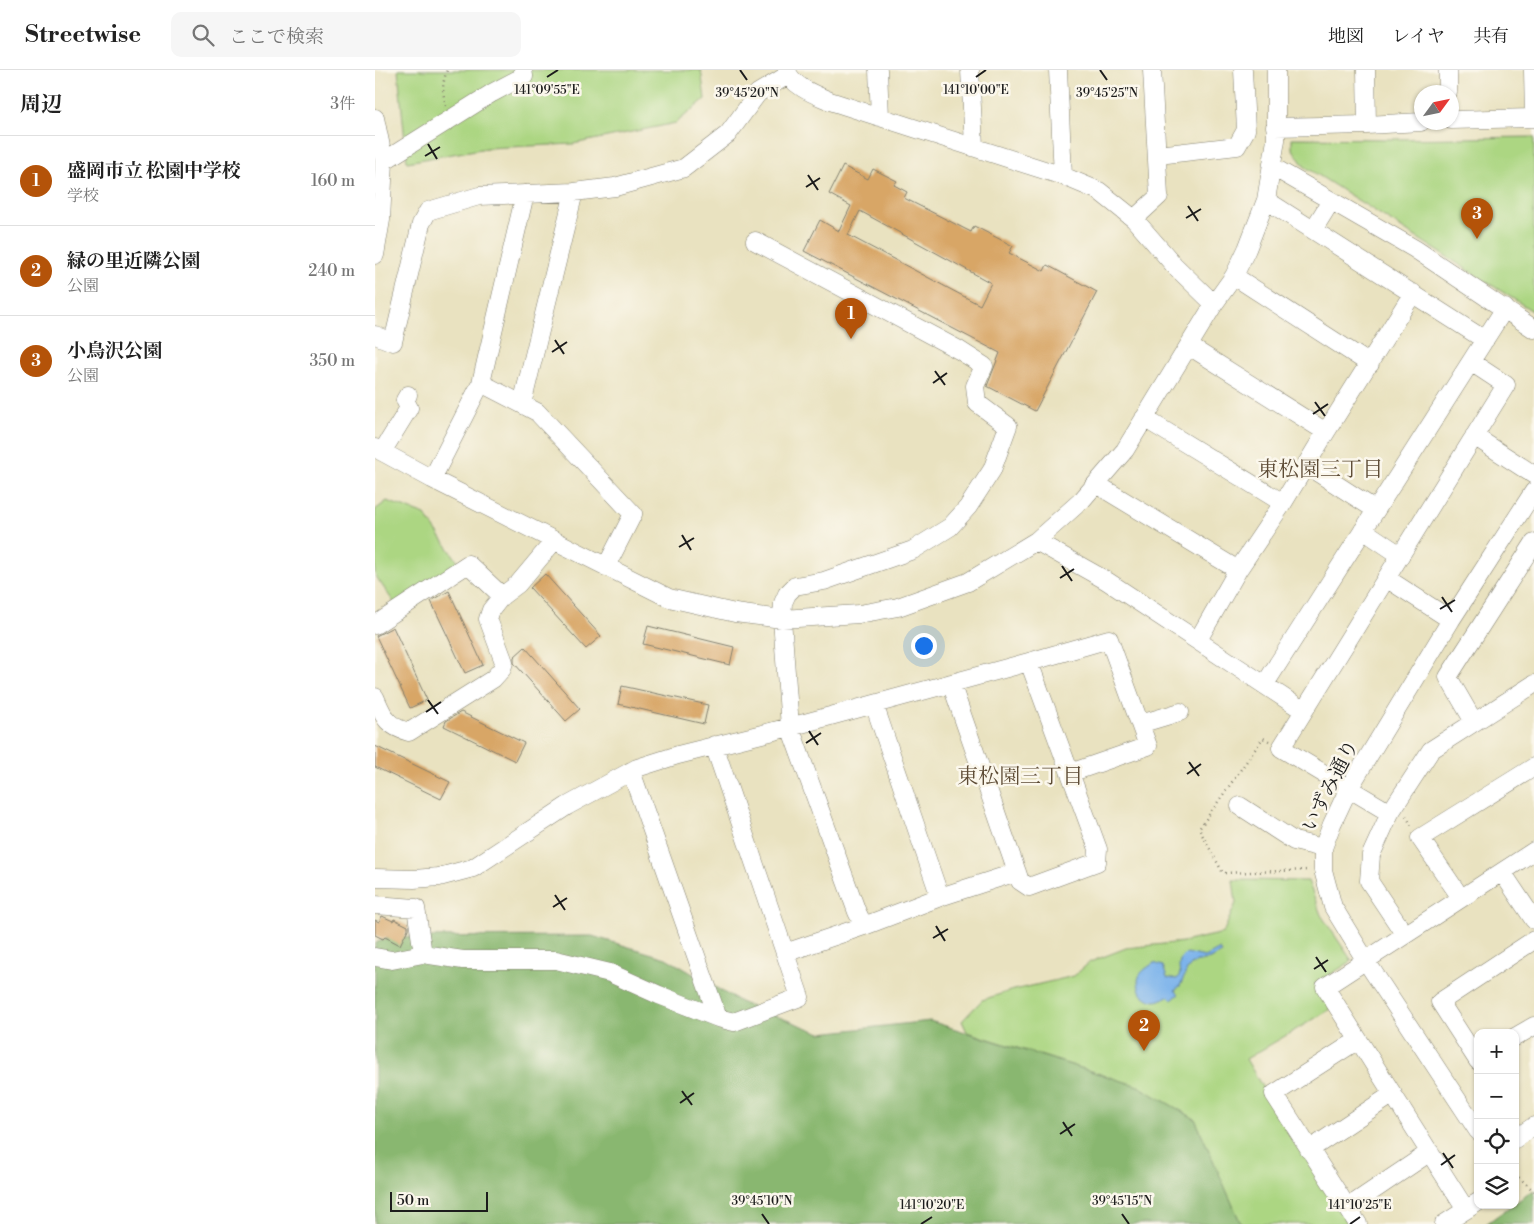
<!DOCTYPE html>
<html lang="ja">
<meta charset="utf-8">
<style>
:root{--surface:#fff;--page:#f6f6f6;--text:#222;--muted:#767676;--line:#e0e0e0;--accent:#b45309}
body{margin:0;font-family:"Libre Bodoni","Noto Serif JP",serif;background:var(--page);color:var(--text)}
.controls{position:absolute;right:15px;bottom:15px;display:grid;overflow:hidden;border-radius:10px;box-shadow:0 1px 4px #0004}
.controls button{width:45px;height:45px;display:grid;place-items:center;padding:0;border:0;border-bottom:1px solid var(--line);background:var(--surface);color:var(--text);font:25px sans-serif}
.compass{position:absolute;left:1039px;top:15px;width:45px;height:45px;border-radius:50%;background:var(--surface);box-shadow:0 1px 4px #0004;rotate:57deg}
.scale{position:absolute;left:15px;bottom:12px;width:98px;box-sizing:border-box;padding-left:5px;border:2px solid #1c1c1c;border-top:0;font-size:14px;line-height:18px;white-space:nowrap;color:#1c1c1c;-webkit-text-stroke:4px #fbf7ec;paint-order:stroke}
.you{position:absolute;left:548px;top:575px;width:18px;height:18px;margin:-12px;border:4px solid #fff;border-radius:50%;background:#1a73e8;box-shadow:0 0 0 8px #1a73e833}
.badge{display:grid;place-items:center;width:32px;height:32px;border-radius:50%;background:var(--accent);color:#fff;font-size:16px;font-weight:700}
.pin{position:absolute;translate:-50% -41px;filter:drop-shadow(0 1px 2px #0008)}
.pin::after{content:'';position:absolute;top:26px;width:18px;height:15px;background:inherit;clip-path:polygon(0 0,100% 0,50% 100%)}
.list{margin:0;padding:0;list-style:none}
h2{display:flex;justify-content:space-between;align-items:center;height:65px;margin:0;padding:0 20px;font-size:21px}
h2 small{font-size:16px;font-weight:400;color:var(--muted)}
.list li{display:grid;grid-template-columns:32px 1fr auto;gap:15px;align-items:center;box-sizing:border-box;height:90px;padding:0 20px;border-top:1px solid var(--line)}
.list b{display:block;font-size:19px;white-space:nowrap}
.list p{margin:0;font-size:16px;white-space:nowrap;color:var(--muted)}
.list em{font-size:16px;font-style:normal;color:var(--muted)}
.icon{flex:none;width:28px;height:28px;fill:none;stroke:currentColor;stroke-width:2;stroke-linecap:round;stroke-linejoin:round}
.map{position:relative;flex:none;width:1159px;height:1154px;overflow:hidden}
header{display:flex;align-items:center;gap:30px;box-sizing:border-box;height:70px;padding:0 25px;background:var(--surface);border-bottom:1px solid var(--line)}
header strong{font-size:24px}
nav{display:flex;gap:28px;margin-inline-start:auto;font-size:18px}
.search{width:350px;height:45px;background:var(--page);display:flex;align-items:center;gap:12px;box-sizing:border-box;padding:0 18px;border-radius:10px;color:var(--muted);font-size:19px}
main{display:flex}
aside{flex:1;background:var(--surface)}
.map>svg:first-child{display:block}
.green{fill:#acd682;stroke:#64794f}
.forest{fill:#89b770;stroke:#526a46}
.water{fill:#7cb3eb;stroke:#4c6884}
.building{fill:#d8a666;fill-rule:evenodd}
.lines{fill:none;stroke-linecap:round;stroke-linejoin:round}
.minor-casing{stroke:#827f6e;stroke-width:19}
.path{stroke:#827f6e;stroke-width:2.5;stroke-dasharray:1 4;stroke-linecap:butt}
.minor{stroke:#fff;stroke-width:18}
.ticks{fill:none;stroke:#1c1c1c;stroke-width:2}
.labels{text-anchor:middle;dominant-baseline:central;stroke-width:5;stroke-linejoin:round;paint-order:stroke}
.street-label{font-size:20px;fill:#1c1c1c;stroke:#fbf7ec}
.neighbourhood-label{font-size:21px;fill:#5e4c36;stroke:#fbf7ec}
.ticks-label{font-size:12px;text-anchor:middle;fill:#1c1c1c;stroke:#fbf7ec;stroke-width:5;stroke-linejoin:round;paint-order:stroke}
</style>
<header>
<strong>Streetwise</strong>
<div class="search"><svg class="icon" aria-label="search" viewBox="0 0 24 24"><circle cx="10" cy="10" r="6"/><path d="M15 15l6 6"/></svg>ここで検索</div>
<nav><a>地図</a><a>レイヤ</a><a>共有</a></nav>
</header>
<main>
<aside>
<h2>周辺<small>3件</small></h2>
<ul class="list">
<li><span class="badge">1</span><div><b>盛岡市立 松園中学校</b><p>学校</p></div><em>160 m</em></li>
<li><span class="badge">2</span><div><b>緑の里近隣公園</b><p>公園</p></div><em>240 m</em></li>
<li><span class="badge">3</span><div><b>小鳥沢公園</b><p>公園</p></div><em>350 m</em></li>
</ul>
</aside>
<div class="map">
<svg width="1159" height="1154" viewBox="0 0 1159 1154">
<rect width="100%" height="100%" fill="#fbf7ec"/>
<filter id="ink" filterUnits="userSpaceOnUse"><feTurbulence type="fractalNoise" baseFrequency=".02" numOctaves="2"/><feDisplacementMap in="SourceGraphic" scale="10" xChannelSelector="R" yChannelSelector="G"/><feConvolveMatrix kernelMatrix="1 2 1 2 8 2 1 2 1" color-interpolation-filters="sRGB"/></filter>
<filter id="wash" filterUnits="userSpaceOnUse"><feTurbulence type="fractalNoise" baseFrequency=".0096" numOctaves="4" result="noise"/><feDisplacementMap in="SourceGraphic" scale="20" xChannelSelector="R" yChannelSelector="G"/><feGaussianBlur stdDeviation="1.12" result="paint"/><feColorMatrix in="noise" values="0 0 0 0 0 0 0 0 0 0 0 0 0 0 0 0 0 1.4 0 .05"/><feComposite in="paint" operator="in"/></filter>
<g filter="url(#wash)">
<rect width="100%" height="100%" fill="#e9e2c0"/>
<path class="green" d="M23,0H326L330,29L301,53L198,74L112,78L32,92Z
M1159,67V242L929,96L917,78V68L1017,69Z
M12,431L50,445L84,493L20,534L0,505V440Z
M858,810L933,811L946,845L977,891L940,914L956,939L871,989L892,1025L973,1154H866L820,1049L763,1016L592,962L587,951L607,930L635,921L699,906L715,892L751,878L808,872L848,863L861,833Z"/>
<path class="forest" d="M217,866L291,888L367,933L446,963L555,951L763,1016L820,1049L866,1154H0V873L17,867Z
M1159,1120V1154H1111L1137,1135H1140V1133Z"/>
<path class="water" d="M845,879L847,883L835,889L822,892L817,894L812,900L805,916L800,920L804,924L797,930L793,926C782,933 776,933 766,923C759,907 765,902 779,893L788,896L792,908L802,909L805,904C803,894 804,889 812,883L830,887Z"/>
<g id="blocks">
<path class="building" d="M468,96L493,109L498,99L522,111L519,115L532,122L529,128L596,162L599,156L638,176L634,183L669,201L672,195L722,222L660,341L612,316L625,283L429,181L445,150L464,161L476,136L454,124ZM485,141L616,213L605,235L473,165Z
M170,504L226,566L211,579L155,518Z
M74,521L108,595L90,603L56,531Z
M273,556L359,577L355,595L268,574Z
M18,557L52,630L35,638L1,566Z
M150,577L205,639L191,651L139,593V587Z
M247,616L333,635L329,654L243,634Z
M86,642L149,673L140,691L69,656L71,651Z
M0,676L75,712L66,729L0,697Z
M7,846L18,851L19,849L33,856V859L25,875L10,867L8,869L0,865V850L4,852Z"/>
</g>
</g>
<g filter="url(#ink)">
<use href="#blocks" fill-opacity="0" stroke="#827f6e" stroke-width="1"/>
<g class="lines">
<defs>
<path id="minor" d="M412,0C416,16 441,25 455,31L688,106L724,121L759,149L799,195L839,234
M503,0L505,47
M595,0L599,76
M683,0L688,106
M1073,0V22
M0,48L9,91L6,150L0,185
M1076,50L1159,48L1158,0
M992,55L1046,52
M900,57L992,55L991,0
M783,85L862,76L871,60L868,0
M9,91L117,23L149,6L148,0
M898,97L1040,179L1159,259
M891,130L1110,270
M759,149L784,126L777,0
M938,160L956,131
M380,171L584,280L609,296L600,316L602,333L633,356L617,400L593,437L575,457L538,480L449,511L420,516L412,524L408,533L407,549L415,657L482,842L489,856L565,827L499,634
M859,206L995,294
M0,265L18,272L46,154L53,141L104,126L199,122L240,117L309,98L353,64L383,23L413,5
M814,276L951,362
M106,313L162,342L258,444L231,497
M147,334L199,122
M769,348L908,433
M1099,366L1159,405
M0,378L57,409L294,528L360,543L407,549L484,544L523,537L593,512L661,471L707,430L750,380L839,234L859,206L872,179L891,130L901,70V0
M7,382L34,338L30,330L33,325
M931,395L1001,440
M57,409L106,313L150,124
M721,414L863,500
M988,460L1025,485
M661,471L732,511L929,641
M1011,508L1076,550
M0,555L93,494L127,526L143,514L179,471
M823,570L863,500L908,433L951,362L1038,223
M576,613L645,811L654,817L722,792L723,779L654,592L734,569L773,676L695,703
M890,614L1130,238
M0,627C9,647 11,656 34,662L118,609L127,599L129,592L113,549L116,540L127,526
M1099,652L1073,607L1159,473
M765,654L805,642
M256,701L343,948L359,952L425,927L339,675
M865,736L919,771L948,778
M1015,743L906,678L1131,315L1096,292
M1127,802L1159,850
M0,808L39,809L64,807L98,798L192,736L262,698L303,685L415,657L654,592
M565,827L642,802
M1086,828L1045,768L1159,697
M0,835L41,838L48,884L17,890L0,887
M1030,865L994,811L996,785L1015,743L1056,680L1159,614
M410,883L489,856
M48,884L88,890H181L235,903L284,925L343,948
M1140,967L1159,956
M1103,991L1065,932L1159,870
M1103,1061L991,891L958,837L948,800V778L957,754L973,720L1076,550L1159,421
M1140,1069L1159,1056
M934,1080L1018,1024
M972,1138L1055,1082
M1091,1140L950,917L1159,781
M983,1154L899,1024L983,970
M1069,1154L1103,1132"/>
</defs>
<use href="#minor" class="minor-casing"/>
<path class="path" d="M71,36C67,20 67,15 72,0
M894,671L888,668L824,759L848,803L934,800
M1031,746L1037,756
M1140,1104L1159,1121"/>
<use href="#minor" class="minor"/>
</g>
</g>
<path class="ticks" d="M365,0L372,10M725,0L732,10M172,7L183,0M601,7L611,0M53,74L62,89M50,86L65,77M433,105L443,120M431,117L445,108M813,136L823,151M811,148L826,139M180,270L189,284M177,282L192,272M560,301L570,315M558,313L572,303M940,332L950,346M938,344L953,334M307,465L316,480M304,477L319,468M687,496L697,511M685,508L699,499M1067,527L1077,542M1065,539L1080,530M53,630L63,644M51,642L66,632M434,661L443,675M431,673L446,663M814,692L824,706M812,704L826,694M180,825L190,840M178,837L192,828M561,856L570,871M558,868L573,859M941,887L951,902M939,899L953,890M307,1021L317,1035M305,1033L319,1023M688,1052L697,1066M685,1064L700,1054M1068,1083L1078,1098M1066,1095L1080,1085M387,1144L394,1154M747,1144L754,1154M546,1154L557,1147M975,1154L985,1147"/>
<g class="labels">
<g class="street-label">
<text transform="translate(956 716) rotate(-63)">いずみ通り</text>
</g>
<g class="neighbourhood-label">
<text x="945" y="400">東松園三丁目</text>
<text x="645" y="707">東松園三丁目</text>
</g>
</g>
<g class="ticks-label">
<text x="172" y="24">141°09'55"E</text>
<text x="601" y="24">141°10'00"E</text>
<text x="372" y="27">39°45'20"N</text>
<text x="732" y="27">39°45'25"N</text>
<text x="387" y="1135">39°45'10"N</text>
<text x="747" y="1135">39°45'15"N</text>
<text x="557" y="1139">141°10'20"E</text>
<text x="985" y="1139">141°10'25"E</text>
</g>
</svg>
<div class="controls">
<button>+</button>
<button>−</button>
<button><svg class="icon" aria-label="locate" viewBox="0 0 24 24"><circle cx="12" cy="12" r="6"/><path d="M12 2v4M12 18v4M2 12h4M18 12h4"/></svg></button>
<button><svg class="icon" aria-label="layers" viewBox="0 0 24 24"><path d="M12 4l9 5-9 5-9-5zM3 14l9 5 9-5"/></svg></button>
</div>
<svg class="compass" viewBox="-18 -18 36 36"><path d="M0-13l5 13h-10z" fill="#e53935"/><path d="M0 13l5-13h-10z" fill="#767676"/></svg>
<div class="scale">50 m</div>
<div class="you"></div>
<div class="pin badge" style="left:476px;top:269px">1</div>
<div class="pin badge" style="left:769px;top:981px">2</div>
<div class="pin badge" style="left:1102px;top:169px">3</div>
</div>
</main>
